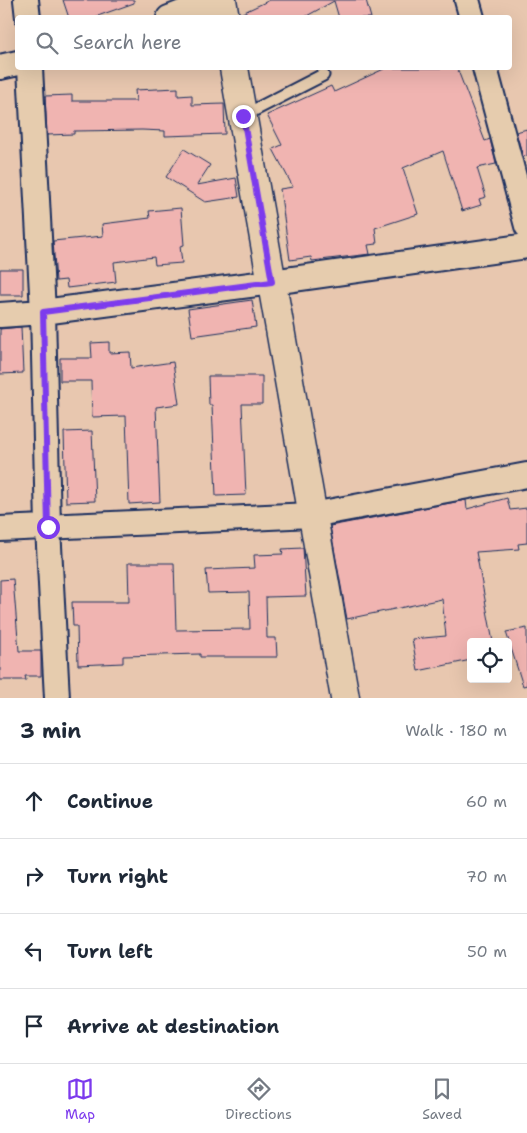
<!DOCTYPE html>
<meta charset="utf-8">
<style>
:root{--surface:#fff;--page:#f2f2f3;--text:#1f2937;--muted:#747a83;--line:#e0e1e3;--accent:#7c3aed}
body{margin:0;font-family:"Shantell Sans",sans-serif;background:var(--page);color:var(--text)}
.controls{position:absolute;right:15px;bottom:15px;display:grid;overflow:hidden;border-radius:5px;box-shadow:0 5px 20px #0002}
.controls button{width:45px;height:45px;display:grid;place-items:center;padding:0;border:0;border-bottom:1px solid var(--line);background:var(--surface);color:var(--text);font:25px sans-serif}
.stop{position:absolute;width:15px;height:15px;margin:-11px;border:4px solid #7c3aed;border-radius:50%;background:#fff}
.stop.end{background:#7c3aed;border-color:#fff;box-shadow:0 1px 5px #0008}
.list{margin:0;padding:0;list-style:none}
h2{display:flex;justify-content:space-between;align-items:center;height:65px;margin:0;padding:0 20px;font-size:21px}
h2 small{font-size:16px;font-weight:400;color:var(--muted)}
.list li{display:grid;grid-template-columns:32px 1fr auto;gap:15px;align-items:center;box-sizing:border-box;height:75px;padding:0 20px;border-top:1px solid var(--line)}
.list b{display:block;font-size:19px;white-space:nowrap}
.list em{font-size:16px;font-style:normal;color:var(--muted)}
.icon{flex:none;width:28px;height:28px;fill:none;stroke:currentColor;stroke-width:2;stroke-linecap:round;stroke-linejoin:round}
.map{position:relative;flex:none;width:527px;height:698px;overflow:hidden}
.search{position:absolute;background:var(--surface);box-shadow:0 5px 20px #0002;left:15px;right:15px;top:15px;height:55px;display:flex;align-items:center;gap:12px;box-sizing:border-box;padding:0 18px;border-radius:5px;color:var(--muted);font-size:19px}
.sheet{height:365px;background:var(--surface)}
nav{display:flex;justify-content:space-around;align-items:center;box-sizing:border-box;height:70px;border-top:1px solid var(--line);background:var(--surface);font-size:14px;color:var(--muted)}
nav a{display:grid;justify-items:center;gap:2px}
nav .on{color:var(--accent)}
.map>svg:first-child{display:block}
.building{fill:#f0b4b1;stroke:#1b2f5e}
.lines{fill:none;stroke-linecap:round;stroke-linejoin:round}
.lane-casing{stroke:#1b2f5e;stroke-width:15}
.street-casing{stroke:#1b2f5e;stroke-width:28}
.secondary-casing{stroke:#1b2f5e;stroke-width:31}
.lane{stroke:#e6ccae;stroke-width:11}
.street{stroke:#e6ccae;stroke-width:24}
.secondary{stroke:#e6ccae;stroke-width:28}
.route{stroke:#7c3aed;stroke-width:6}
</style>
<div class="map">
<svg width="527" height="698" viewBox="0 0 527 698">
<rect width="100%" height="100%" fill="#e8c7af"/>
<filter id="ink" filterUnits="userSpaceOnUse"><feTurbulence type="fractalNoise" baseFrequency=".02" numOctaves="2"/><feDisplacementMap in="SourceGraphic" scale="10" xChannelSelector="R" yChannelSelector="G"/><feConvolveMatrix kernelMatrix="1 2 1 2 8 2 1 2 1" color-interpolation-filters="sRGB"/></filter>
<g filter="url(#ink)">
<path class="building" d="M63,0H134V3L92,18H69Z
M270,0H366L371,18H339L334,1L303,18H240V14Z
M386,68H457L485,141L490,139L496,164L477,168L486,197L479,199L481,205L462,211L443,151L403,168L418,214L375,228L377,244L368,245L370,254L312,261L311,257L290,260L280,189L293,187L273,149L282,145L267,115L331,86L334,92Z
M178,88V96L192,95V105L224,104L225,134L165,136V131L142,130L74,131V134L47,135L45,96L72,95V101H136L135,90Z
M527,129V156L523,157L516,132Z
M184,149L210,165L197,185L236,178L239,197L205,202L166,177Z
M181,208L184,245L180,246L182,263L155,265L154,257L114,262L116,282L67,288L66,280L56,281L53,241L103,236L102,224L150,218L149,211Z
M0,269H23V295H0Z
M252,300L256,327L192,336L188,309Z
M21,327L23,373L0,374V329Z
M109,342V353L130,352L131,368L173,362L179,404L156,407L160,502L129,504L126,416L92,417L91,381H60V358H92L91,343Z
M208,376H262V404H242L246,495L216,496L212,405H209Z
M92,431L95,501L66,502L64,432Z
M507,498L510,510L527,508V543L518,544L519,549L476,552L493,642H471V660L418,671L412,639L446,636L442,599L347,619L330,526L466,500L467,509Z
M303,548L306,596L266,597L267,638H276L277,657H200V654L123,656V663L78,665L77,626H73L72,602H129L128,563H174L176,630L250,629L249,592L208,593L206,570L255,568L254,555L283,554L282,549Z
M13,579L19,651H41V676H25L26,680H0V580Z
M527,628V685L523,686L506,632Z"/>
<g class="lines">
<defs>
<path id="lane" d="M243,116L323,75"/>
<path id="street" d="M26,0L28,18
M467,0L472,18
M169,18L215,0
M0,67L18,63
M30,68L43,312L48,527L57,698
M485,68L527,226
M0,315L43,312L272,282L527,246
M0,529L312,515L527,475"/>
<path id="secondary" d="M222,0L225,18
M234,68L345,698"/>
</defs>
<use href="#lane" class="lane-casing"/>
<use href="#street" class="street-casing"/>
<use href="#secondary" class="secondary-casing"/>
<use href="#lane" class="lane"/>
<use href="#street" class="street"/>
<use href="#secondary" class="secondary"/>
</g>
</g>
<g class="lines" filter="url(#ink)">
<path class="route" d="M48,527L43,312L272,282L243,116"/>
</g>
</svg>
<div class="controls">
<button><svg class="icon" aria-label="locate" viewBox="0 0 24 24"><circle cx="12" cy="12" r="6"/><path d="M12 2v4M12 18v4M2 12h4M18 12h4"/></svg></button>
</div>
<div class="stop" style="left:48px;top:527px"></div>
<div class="stop end" style="left:243px;top:116px"></div>
<div class="search"><svg class="icon" aria-label="search" viewBox="0 0 24 24"><circle cx="10" cy="10" r="6"/><path d="M15 15l6 6"/></svg>Search here</div>
</div>
<section class="sheet">
<h2>3 min<small>Walk · 180 m</small></h2>
<ul class="list">
<li><svg class="icon" aria-label="ahead" viewBox="0 0 24 24"><path d="M12 20V5M6 11l6-6 6 6"/></svg><div><b>Continue</b></div><em>60 m</em></li>
<li><svg class="icon" aria-label="right" viewBox="0 0 24 24"><path d="M7 20v-9h11M14 6l5 5-5 5"/></svg><div><b>Turn right</b></div><em>70 m</em></li>
<li><svg class="icon" aria-label="left" viewBox="0 0 24 24"><path d="M17 20v-9H6M10 6l-5 5 5 5"/></svg><div><b>Turn left</b></div><em>50 m</em></li>
<li><svg class="icon" aria-label="arrive" viewBox="0 0 24 24"><path d="M6 21V4h12l-3 4 3 4H6"/></svg><div><b>Arrive at destination</b></div></li>
</ul>
</section>
<nav>
<a class="on"><svg class="icon" aria-label="map" viewBox="0 0 24 24"><path d="M3 6l6-2 6 2 6-2v14l-6 2-6-2-6 2zM9 4v14M15 6v14"/></svg>Map</a>
<a><svg class="icon" aria-label="directions" viewBox="0 0 24 24"><path d="M12 3l9 9-9 9-9-9zM9 14v-3h6M13 9l2 2-2 2"/></svg>Directions</a>
<a><svg class="icon" aria-label="saved" viewBox="0 0 24 24"><path d="M7 4h10v16l-5-4-5 4z"/></svg>Saved</a>
</nav>
